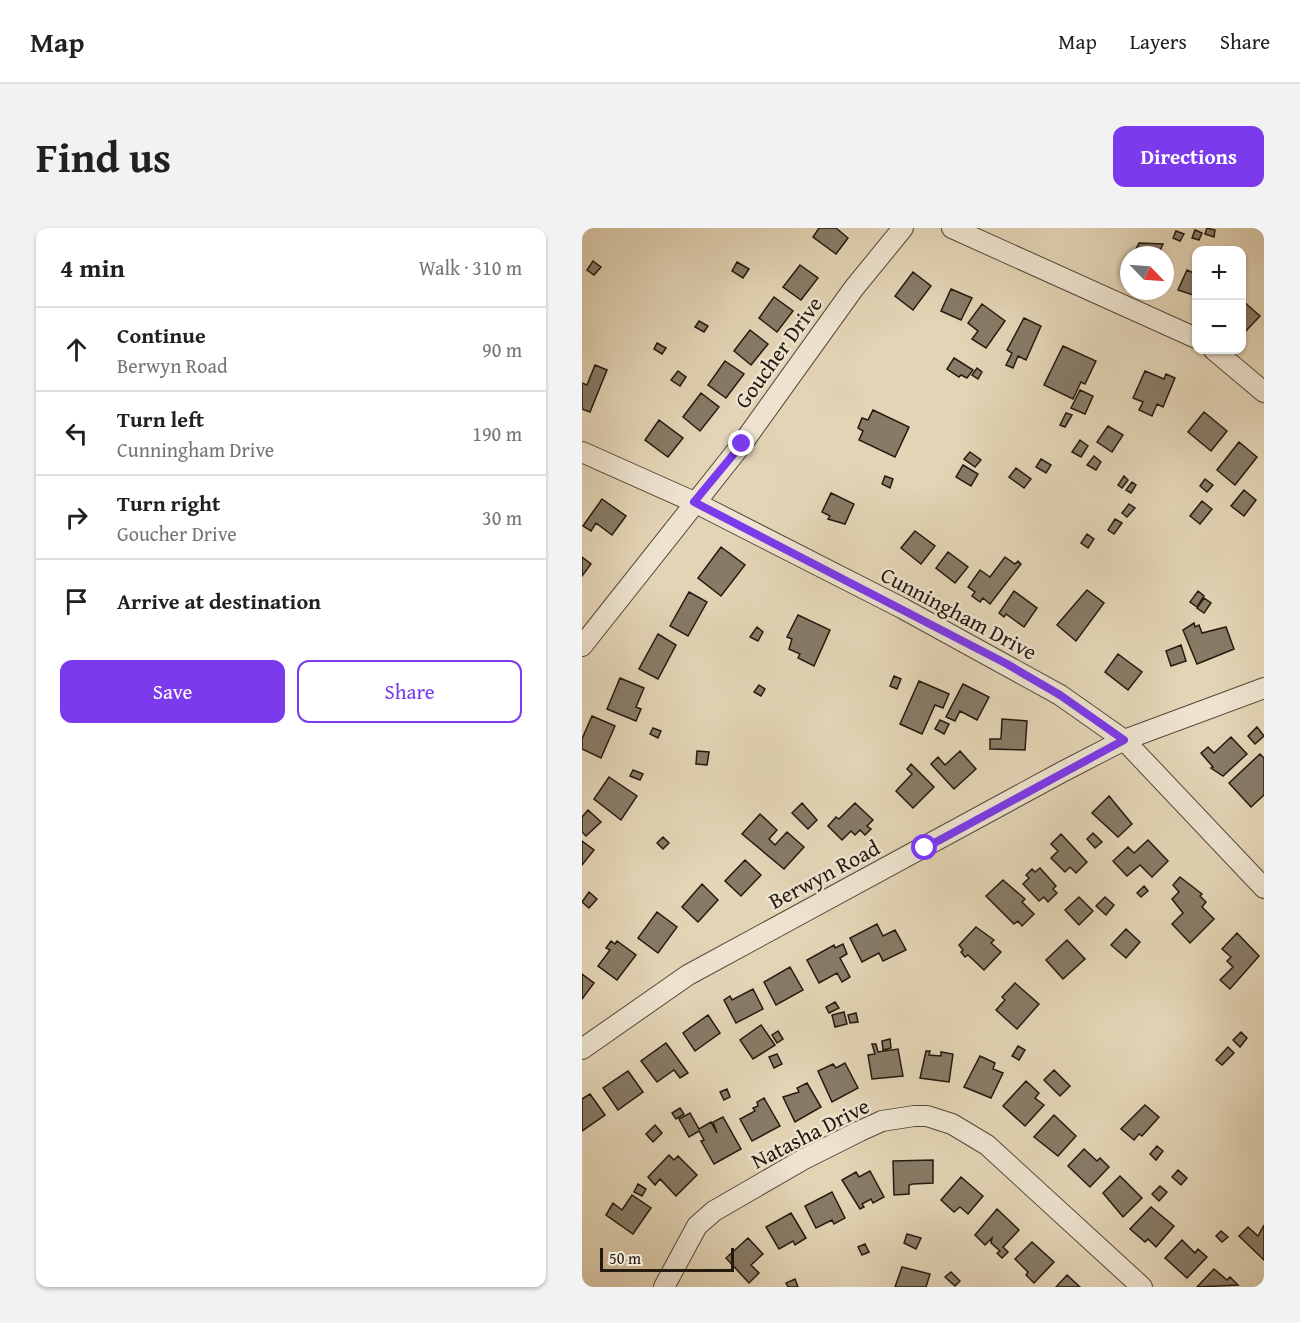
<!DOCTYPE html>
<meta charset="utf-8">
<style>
:root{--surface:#fff;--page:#f2f2f2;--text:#202124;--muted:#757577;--line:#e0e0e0;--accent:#7c3aed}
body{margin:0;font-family:"Gentium Book Plus",serif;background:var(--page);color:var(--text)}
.controls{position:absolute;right:18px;top:18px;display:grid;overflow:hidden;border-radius:12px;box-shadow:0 2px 4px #0004}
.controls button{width:54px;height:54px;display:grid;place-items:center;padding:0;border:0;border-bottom:2px solid var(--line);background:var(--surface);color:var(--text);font:30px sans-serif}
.compass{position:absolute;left:538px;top:18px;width:54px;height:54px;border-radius:50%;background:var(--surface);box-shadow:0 2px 4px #0004;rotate:115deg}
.scale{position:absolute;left:18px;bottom:15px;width:134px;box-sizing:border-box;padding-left:6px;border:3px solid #241a10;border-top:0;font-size:16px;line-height:21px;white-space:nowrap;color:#241a10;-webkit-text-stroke:4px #ede3cf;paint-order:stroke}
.stop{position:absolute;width:18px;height:18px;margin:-14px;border:4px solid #7c3aed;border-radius:50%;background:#fff}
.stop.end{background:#7c3aed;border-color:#fff;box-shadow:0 2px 6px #0008}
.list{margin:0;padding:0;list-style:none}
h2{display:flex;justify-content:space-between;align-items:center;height:78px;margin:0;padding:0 24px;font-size:26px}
h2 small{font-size:20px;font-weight:400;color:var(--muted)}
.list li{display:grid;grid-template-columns:39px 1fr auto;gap:18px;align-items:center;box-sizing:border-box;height:84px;padding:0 24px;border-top:2px solid var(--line)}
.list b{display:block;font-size:22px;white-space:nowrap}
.list p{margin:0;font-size:20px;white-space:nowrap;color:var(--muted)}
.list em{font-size:20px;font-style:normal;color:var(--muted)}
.actions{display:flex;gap:12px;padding:18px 24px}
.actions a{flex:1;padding:14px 0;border:2px solid var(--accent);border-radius:12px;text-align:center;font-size:21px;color:var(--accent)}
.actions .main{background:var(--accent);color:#fff}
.icon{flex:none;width:33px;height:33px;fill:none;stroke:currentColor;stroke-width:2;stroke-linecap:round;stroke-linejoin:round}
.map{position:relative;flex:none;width:682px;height:1059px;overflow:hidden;border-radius:12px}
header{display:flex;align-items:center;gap:36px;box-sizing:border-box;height:84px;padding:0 30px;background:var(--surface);border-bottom:2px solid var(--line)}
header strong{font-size:28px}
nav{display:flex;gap:33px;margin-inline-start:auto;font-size:21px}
.intro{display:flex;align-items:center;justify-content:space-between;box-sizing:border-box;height:144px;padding:0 36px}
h1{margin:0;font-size:42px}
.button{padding:15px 27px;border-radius:12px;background:var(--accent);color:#fff;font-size:21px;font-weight:700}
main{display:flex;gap:36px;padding:0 36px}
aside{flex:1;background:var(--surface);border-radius:12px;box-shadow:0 2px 4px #0004}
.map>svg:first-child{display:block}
.building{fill:#877b66;stroke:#241a10;stroke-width:1.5}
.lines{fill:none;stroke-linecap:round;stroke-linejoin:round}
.minor-casing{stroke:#544839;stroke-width:22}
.minor{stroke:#ede3cf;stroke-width:20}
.route{stroke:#7c3aed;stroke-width:8}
.labels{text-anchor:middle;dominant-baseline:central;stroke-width:5;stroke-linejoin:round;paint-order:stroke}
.street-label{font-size:22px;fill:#241a10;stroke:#ede3cf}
</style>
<header>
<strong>Map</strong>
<nav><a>Map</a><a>Layers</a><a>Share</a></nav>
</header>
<div class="intro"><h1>Find us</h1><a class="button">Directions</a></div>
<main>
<aside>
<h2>4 min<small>Walk · 310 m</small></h2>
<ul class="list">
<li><svg class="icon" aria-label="ahead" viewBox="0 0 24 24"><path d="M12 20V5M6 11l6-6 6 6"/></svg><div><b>Continue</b><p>Berwyn Road</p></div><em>90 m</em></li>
<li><svg class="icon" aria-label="left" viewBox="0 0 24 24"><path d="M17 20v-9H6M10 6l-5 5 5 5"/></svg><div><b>Turn left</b><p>Cunningham Drive</p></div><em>190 m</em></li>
<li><svg class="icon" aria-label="right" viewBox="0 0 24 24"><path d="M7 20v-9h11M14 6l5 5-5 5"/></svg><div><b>Turn right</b><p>Goucher Drive</p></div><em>30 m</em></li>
<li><svg class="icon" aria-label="arrive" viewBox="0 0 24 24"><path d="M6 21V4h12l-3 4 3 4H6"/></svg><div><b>Arrive at destination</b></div></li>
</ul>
<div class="actions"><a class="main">Save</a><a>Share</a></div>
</aside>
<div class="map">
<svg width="682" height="1059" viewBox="0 0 682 1059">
<rect width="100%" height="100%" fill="#e3d4b5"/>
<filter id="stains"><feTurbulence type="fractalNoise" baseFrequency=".00333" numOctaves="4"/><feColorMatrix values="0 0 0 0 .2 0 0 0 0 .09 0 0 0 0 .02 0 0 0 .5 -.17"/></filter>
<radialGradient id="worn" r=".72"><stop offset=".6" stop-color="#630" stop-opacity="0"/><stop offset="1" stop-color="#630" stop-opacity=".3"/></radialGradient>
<path class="building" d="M237,0H254L266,10L254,26L231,9Z
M625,0L633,2L632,9L623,6Z
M613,2L620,5L617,12L610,10Z
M594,3L602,6L598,13L591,10Z
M557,15L581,16L576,27H551Z
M11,33L19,39L12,47L5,42Z
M155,34L167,41L161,50L150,43Z
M218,37L236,50L219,72L201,59Z
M605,42L614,46V68L596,62Z
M331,44L349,58L331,82L313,68Z
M369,61L390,70L379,92L359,83Z
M192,69L211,83L195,104L177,90Z
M660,72L678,88L663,104L660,101Z
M400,76L423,93L404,120L390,111L396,103L386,95Z
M442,90L459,98L444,132L436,128L431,140L424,137L430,125L425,122Z
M117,93L126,98L122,104L113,99Z
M168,102L186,116L169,137L152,123Z
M75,115L84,120L80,126L72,121Z
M481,118L514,133L503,156L499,154L491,171L462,157Z
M372,130L391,142L385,150L379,147L377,149L365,141Z
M143,133L162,146L144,170L126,157Z
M13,137L25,142L8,184L0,181V155L5,157Z
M395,140L400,144L396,151L390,147Z
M96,143L104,149L98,158L89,152Z
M563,143L582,151L584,146L593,150L581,179L575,176L570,188L557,182L561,174L551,170Z
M498,162L511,168L503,186L489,180Z
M119,165L137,179L118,203L101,189Z
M291,182L327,199L313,229L277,212L281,203L276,200L280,190L286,192Z
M622,184L645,203L629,223L606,204Z
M484,185L490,187L483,199L478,197Z
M77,192L101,210L86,229L63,212Z
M526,198L541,207L530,224L515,214Z
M498,212L506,218L499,229L490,224Z
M657,214L675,229L653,257L635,242Z
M388,224L399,232L393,239L382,231Z
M512,228L519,234L514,242L505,237Z
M459,231L469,237L464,245L454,239Z
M381,237L396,246L389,258L374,249Z
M434,240L449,251L442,260L427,249Z
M303,248L311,251L308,260L300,256Z
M542,248L546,252L540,260L536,257Z
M623,251L631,257L625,264L618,258Z
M550,254L554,257L549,265L544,262Z
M662,262L674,272L662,288L649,278Z
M249,265L272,276L263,296L246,291L248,288L240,284Z
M20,271L44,288L30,307L14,295L9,303L1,298Z
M620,273L630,281L618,296L608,288Z
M547,276L553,280L545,289L540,285Z
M533,291L540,295L532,306L526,302Z
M333,303L353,318L339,336L319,320Z
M505,306L512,311L506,320L499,315Z
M139,319L163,337L139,368L116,350Z
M366,324L386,339L373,355L354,340Z
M0,329L9,336L0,348Z
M423,329L433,336L436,333L439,336L408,376L401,370L398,374L390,368L393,364L386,359L398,342L408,349Z
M505,362L522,375L494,413L475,397Z
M432,363L455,380L442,399L424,386L422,389L417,385Z
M616,363L622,368L615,379L608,374Z
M107,364L125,374L106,408L88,398Z
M622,370L629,375L622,385L615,380Z
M216,387L248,402L232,438L216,430L218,426L207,421L210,411L205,409Z
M612,395L613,399L617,397L620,405L644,399L652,421L615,436L601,402Z
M175,399L181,404L176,413L168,409Z
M76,406L94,417L76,451L57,441Z
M599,417L604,433L589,438L584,423Z
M536,426L560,444L546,462L523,444Z
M312,448L319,451L315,461L308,458Z
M38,450L62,460L54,479L59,481L54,493L25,481Z
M337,453L367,466L361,480L353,477L340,506L318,496Z
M381,456L407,469L395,492L378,483L373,493L364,489Z
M177,457L183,461L179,468L172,464Z
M10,488L33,498L19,530L0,521V511Z
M420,491L445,493L443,522L408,521V511H419Z
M358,492L367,496L362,506L353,501Z
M675,499L682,508L673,516L666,508Z
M71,500L79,503L76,510L68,506Z
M649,509L665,526L641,548L629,540L631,539L619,525L626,519L632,525Z
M115,523L127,524L125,537L114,536Z
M378,523L394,541L372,561L349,536L356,529L363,537Z
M678,526L682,530V567L669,579L647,555Z
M329,536L352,559L331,580L314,563L330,546L325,541Z
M51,542L61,546L58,552L48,548Z
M27,549L55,568L39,592L12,571Z
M527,568L550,596L536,609L510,585Z
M220,575L235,592L226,601L210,585Z
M273,575L291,592L285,598L289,601L283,607L278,602L273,607L269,603L260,612L246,598L254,589L257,591Z
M6,582L19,594L4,608L0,604V589Z
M178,586L195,602L187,611L193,617L205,604L222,619L202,641L160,606Z
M511,605L520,614L513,620L505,611Z
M479,606L505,634L494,645L488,639L483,644L469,630L476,623L469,616Z
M81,609L87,615L81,621L75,615Z
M566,612L586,633L570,649L558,637L545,648L531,633L546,619L552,625Z
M0,613L12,622L0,637Z
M163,632L179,647L159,668L143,653Z
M458,640L474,658L471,661L475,665L466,674L462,669L457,673L441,656L447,650L444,647L450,641L453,644Z
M598,649L620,666L618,668L624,674L620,679L632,691L608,715L590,696L601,685L590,671L597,664L591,657Z
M421,652L443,671L440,674L452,686L440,698L436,693L432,696L404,668Z
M120,656L136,672L116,694L100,679Z
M562,658L566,663L559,669L555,665Z
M7,664L15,671L7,680L0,674Z
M497,669L511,683L497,697L483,682Z
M523,669L532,677L524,687L514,678Z
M75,684L95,699L76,725L56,710Z
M295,696L301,708L313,702L324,722L301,733L297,725L280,734L268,710Z
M394,699L412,712L409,715L419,724L402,742L386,727L383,729L379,724L381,722L377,717Z
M544,701L558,714L544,730L529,717Z
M655,705L677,728L648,761L638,752L651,739L645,733L649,729L640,721Z
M485,712L503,731L481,751L464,732Z
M29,713L33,716L35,713L54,727L35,752L16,738L28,722L24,720Z
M261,716L265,726L258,730L268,749L260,754L255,745L237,755L225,732L252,717L253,720Z
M208,739L221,762L194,777L182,754Z
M0,746L12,755L0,771Z
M433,755L457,776L435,801L414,782L423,772L420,769Z
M171,761L181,781L154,795L142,772L148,768L150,772Z
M253,774L257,780L247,785L244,779Z
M262,784L265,796L253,799L250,787Z
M274,785L276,794L268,795L266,787Z
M126,787L138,805L113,823L101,805Z
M179,797L193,817L171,831L158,812Z
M196,803L201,811L195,815L190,807Z
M659,804L665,810L658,819L651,812Z
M308,811L309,820L301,822L300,813Z
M84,815L106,845L98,850L92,842L75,854L59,833Z
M290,816H294L296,824L316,821L321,848L290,851L286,827L293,826Z
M436,818L443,822L437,832L430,828Z
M646,819L652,825L640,837L634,832Z
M344,823H348L347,827L359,828V824L371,826L367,854L338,850Z
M195,826L200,836L192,840L187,829Z
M398,828L413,835L411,841L421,845L409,870L382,859Z
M263,835L276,860L250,874L236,843L251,836L254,840Z
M472,842L488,858L478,868L462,852Z
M46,843L61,864L36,882L21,860Z
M444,853L457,865L453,870L462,877L443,898L421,878Z
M225,855L239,879L213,894L201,869L217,864L215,860Z
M145,861L148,869L142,872L138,864Z
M8,866L23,887L0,903V871Z
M182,870L198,898L170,913L158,891L173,883L171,880L176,878L175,874Z
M563,877L577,889L560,908L557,906L552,912L539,901Z
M98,880L102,886L94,891L90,885Z
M108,885L117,901L129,894L135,905L131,894L141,889L159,921L132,936L119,913L122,912L117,903L107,909L97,891Z
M472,887L494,908L476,928L452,909Z
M73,897L80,905L71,914L64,906Z
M575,918L581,923L574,932L568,926Z
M502,921L515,933L518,930L527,939L508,959L486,938Z
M87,927L92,932L96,928L115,947L94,968L78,951L73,957L66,949Z
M351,932V955L331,956L327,957V966L312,967L311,933Z
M596,942L605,950L599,957L590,949Z
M288,943L302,969L291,975L289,971L280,976L282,979L278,981L260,952L274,944L277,949Z
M538,948L560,970L541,989L521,965Z
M379,949L401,968L386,986L378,979L372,984L359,972Z
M56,956L64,961L60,968L52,964Z
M578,958L585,964L577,973L570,966Z
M250,964L263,990L252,996L250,992L234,1000L223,978Z
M50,967L69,980L51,1006L24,987L31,975L40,982Z
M569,979L592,998L574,1019L566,1011L563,1014L548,1001Z
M415,981L437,1002L421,1019L426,1024L420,1030L415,1025L418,1023L409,1015L410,1010L403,1017L393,1007Z
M209,985L224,1010L213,1017L211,1013L197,1021L184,999Z
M682,997V1032L657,1008L666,999L676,1008Z
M639,1003L646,1009L640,1014L634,1008Z
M325,1006L339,1010L334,1021L322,1015Z
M166,1010L181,1026L169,1037L177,1045L167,1055L144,1030Z
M600,1012L613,1025L616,1021L625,1029L605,1050L583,1030Z
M450,1014L472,1034L452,1055L444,1047L446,1044L433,1031Z
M283,1016L287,1024L280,1027L276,1019Z
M320,1039L348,1046L344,1059H313Z
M632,1041L645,1052L648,1049L656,1057L615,1059Z
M369,1044L378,1053L373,1058L363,1049Z
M485,1047L498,1059H474Z
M213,1051L216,1059H206L204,1055Z"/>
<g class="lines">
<defs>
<path id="minor" d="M370,0L614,110
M632,122L682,164
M0,224L112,274L320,380L478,467L542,512L682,660
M0,418L160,216L272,60L321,0
M0,821L106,747L480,544L542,512L682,460
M82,1059L115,998L132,983L222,931L278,903L300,893L332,888H345L370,896L405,917L560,1059"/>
</defs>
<use href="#minor" class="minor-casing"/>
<use href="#minor" class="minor"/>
</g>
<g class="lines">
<path class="route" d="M160,216L112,274L425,436L478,467L542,512L343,620"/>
</g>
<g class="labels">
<g class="street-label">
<text transform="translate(196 124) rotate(-54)">Goucher Drive</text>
<text transform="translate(377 385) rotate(28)">Cunningham Drive</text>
<text transform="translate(242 646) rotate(-28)">Berwyn Road</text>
<text transform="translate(228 905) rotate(-27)">Natasha Drive</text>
</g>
</g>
<rect width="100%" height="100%" filter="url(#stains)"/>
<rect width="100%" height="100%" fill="url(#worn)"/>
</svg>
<div class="controls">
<button>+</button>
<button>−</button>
</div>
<svg class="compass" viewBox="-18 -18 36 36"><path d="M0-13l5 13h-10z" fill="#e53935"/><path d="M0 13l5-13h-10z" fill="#757577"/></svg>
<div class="scale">50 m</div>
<div class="stop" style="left:343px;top:620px"></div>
<div class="stop end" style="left:160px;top:216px"></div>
</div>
</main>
